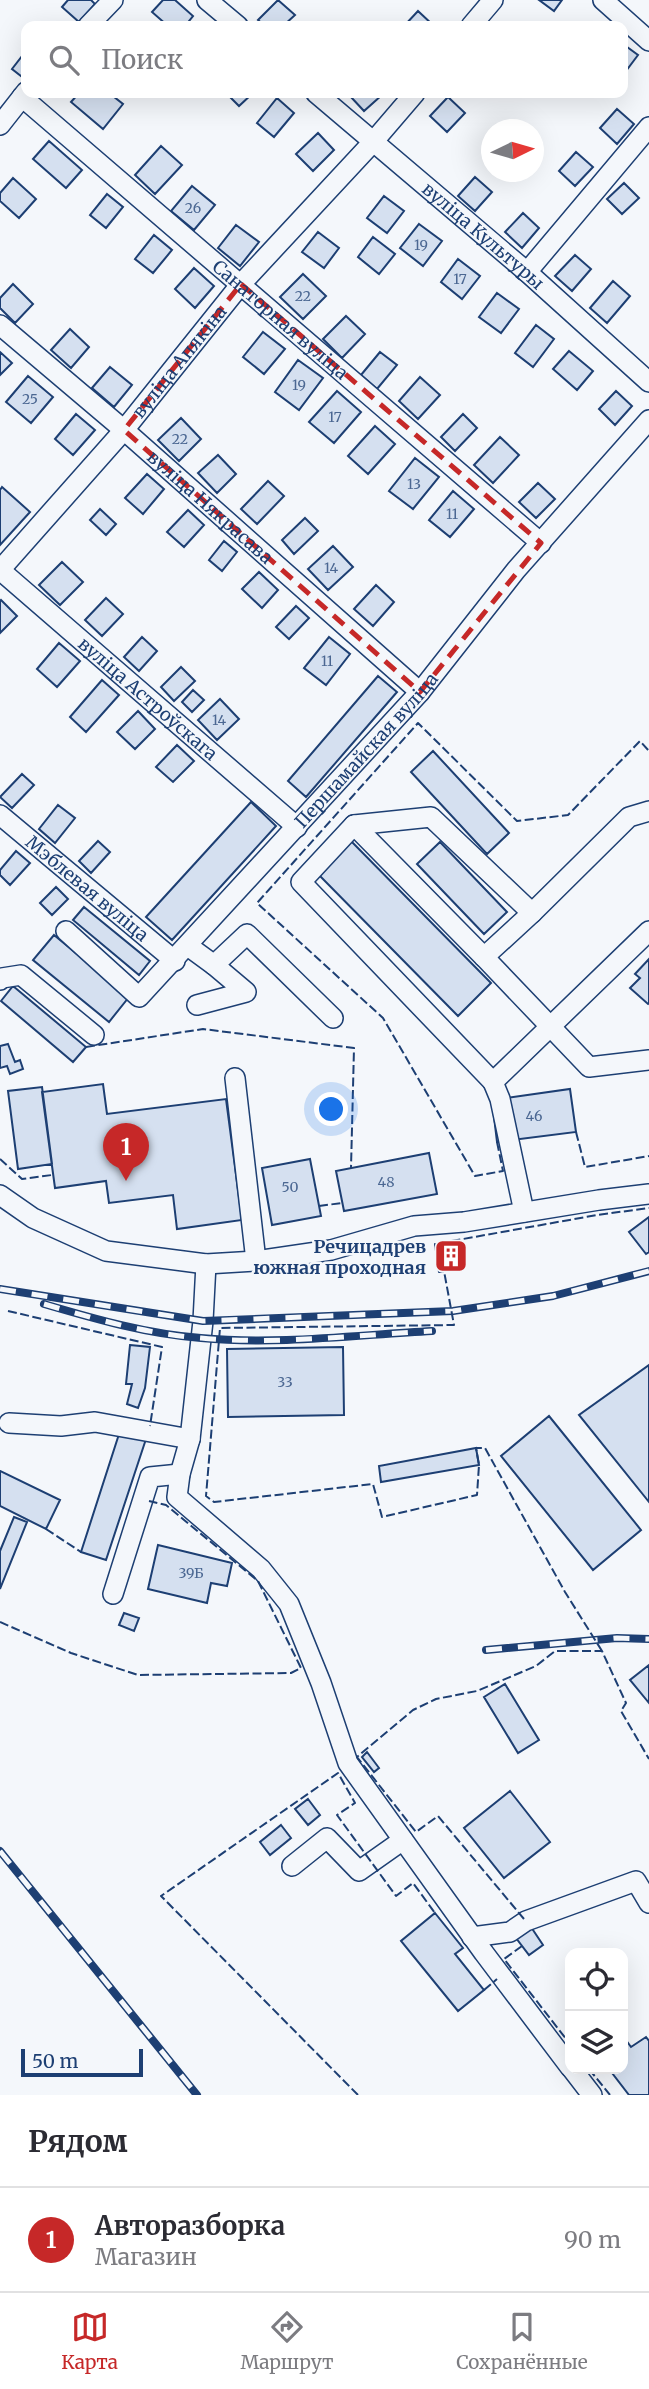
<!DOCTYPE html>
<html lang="ru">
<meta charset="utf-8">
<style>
:root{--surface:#fff;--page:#f2f2f3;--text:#2b2b33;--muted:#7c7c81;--line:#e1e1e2;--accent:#c62828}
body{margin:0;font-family:Merriweather,serif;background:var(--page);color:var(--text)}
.controls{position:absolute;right:21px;bottom:21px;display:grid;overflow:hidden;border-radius:14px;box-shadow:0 7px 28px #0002}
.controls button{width:63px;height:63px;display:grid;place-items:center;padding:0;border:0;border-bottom:2px solid var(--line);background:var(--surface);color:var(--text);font:35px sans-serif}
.compass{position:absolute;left:481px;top:119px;width:63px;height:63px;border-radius:50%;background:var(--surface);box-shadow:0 7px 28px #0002;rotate:85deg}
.scale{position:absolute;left:21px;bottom:18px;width:122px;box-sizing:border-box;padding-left:7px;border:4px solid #1d3f73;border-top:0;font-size:19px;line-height:24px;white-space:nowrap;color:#1d3f73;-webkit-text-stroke:5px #f4f7fb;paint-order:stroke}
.you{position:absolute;left:332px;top:1110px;width:24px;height:24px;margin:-18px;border:5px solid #fff;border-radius:50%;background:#1a73e8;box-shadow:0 0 0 10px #1a73e833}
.badge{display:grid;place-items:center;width:46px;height:46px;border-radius:50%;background:var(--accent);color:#fff;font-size:23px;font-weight:700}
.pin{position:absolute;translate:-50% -58px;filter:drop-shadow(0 2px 4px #0008)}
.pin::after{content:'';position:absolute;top:37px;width:24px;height:21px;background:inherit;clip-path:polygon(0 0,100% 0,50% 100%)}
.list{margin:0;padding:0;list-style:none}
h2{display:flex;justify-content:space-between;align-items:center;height:91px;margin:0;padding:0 28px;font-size:30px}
h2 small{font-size:23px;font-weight:400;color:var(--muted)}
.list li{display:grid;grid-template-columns:46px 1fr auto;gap:21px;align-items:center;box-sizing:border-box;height:105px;padding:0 28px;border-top:2px solid var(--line)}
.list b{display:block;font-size:26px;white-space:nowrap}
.list p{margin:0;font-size:23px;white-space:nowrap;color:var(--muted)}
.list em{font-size:23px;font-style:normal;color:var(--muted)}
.icon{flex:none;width:38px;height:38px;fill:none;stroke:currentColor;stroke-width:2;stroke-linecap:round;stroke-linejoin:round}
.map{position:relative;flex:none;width:649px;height:2095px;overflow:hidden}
.search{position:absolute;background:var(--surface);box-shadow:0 7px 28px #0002;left:21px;right:21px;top:21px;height:77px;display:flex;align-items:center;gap:18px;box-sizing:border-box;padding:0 24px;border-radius:14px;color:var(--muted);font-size:26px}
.sheet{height:196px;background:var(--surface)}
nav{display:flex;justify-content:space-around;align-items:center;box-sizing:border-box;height:98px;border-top:2px solid var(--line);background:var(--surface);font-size:19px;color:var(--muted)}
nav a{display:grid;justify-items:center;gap:4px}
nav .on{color:var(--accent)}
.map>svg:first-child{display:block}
.building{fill:#d5e0f0;stroke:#1d3f73;stroke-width:2}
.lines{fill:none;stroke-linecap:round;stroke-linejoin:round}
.minor-casing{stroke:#1d3f73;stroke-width:22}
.minor{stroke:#f4f7fb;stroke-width:19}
.rail-casing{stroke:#1d3f73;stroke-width:8}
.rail{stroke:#f4f7fb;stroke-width:5;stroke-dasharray:16;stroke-linecap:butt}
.fence{stroke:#1d3f73;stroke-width:2;stroke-dasharray:9 3.5;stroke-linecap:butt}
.marked{fill:none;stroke:#c62828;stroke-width:5;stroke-dasharray:14 9;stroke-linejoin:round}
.labels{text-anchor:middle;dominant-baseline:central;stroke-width:5;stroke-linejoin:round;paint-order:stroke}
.number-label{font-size:14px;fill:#4b6792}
.street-label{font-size:18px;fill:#1d3f73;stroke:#f4f7fb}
.poi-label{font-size:18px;font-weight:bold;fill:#1d3f73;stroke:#f4f7fb;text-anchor:end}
</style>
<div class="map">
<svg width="649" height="2095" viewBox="0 0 649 2095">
<rect width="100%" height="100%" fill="#f4f7fb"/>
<path class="building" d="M68,0H91L95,4L79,22L62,7Z
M163,0H175L193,16L185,26H168L152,12Z
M278,0L295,15L283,26H265L258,20Z
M539,0H562L554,11Z
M418,11L434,26H404Z
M623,44L638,55L626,71L623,68Z
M26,51V80L12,69Z
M79,93H109L123,104L103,129L71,102Z
M226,93H253L239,106Z
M353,93H380L382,95L364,111L350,96Z
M448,97L465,113L447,132L430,116Z
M277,98L294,113L274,137L257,123Z
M617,109L634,124L617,144L600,128Z
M318,133L334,150L313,171L296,154Z
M49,141L82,170L66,188L33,159Z
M161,146L182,165L155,194L135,175Z
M576,152L593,167L575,186L559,171Z
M475,177L492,192L475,211L458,196Z
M13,178L36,199L19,218L0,201V193Z
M624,183L639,198L622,214L607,199Z
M192,186L215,205L194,230L171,211Z
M107,194L123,207L106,228L90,215Z
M384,196L404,211L387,233L367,218Z
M523,213L539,228L522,248L505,232Z
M419,224L442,241L423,266L400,248Z
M236,225L259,242L240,266L218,248Z
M318,232L339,248L324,268L302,252Z
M154,235L172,250L153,273L135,259Z
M373,237L395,254L379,274L358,257Z
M575,255L591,269L572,291L555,276Z
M458,259L480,276L462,299L441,282Z
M194,268L214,286L195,308L175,289Z
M303,274L326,296L303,319L280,297Z
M613,281L630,296L607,323L590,308Z
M13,284L33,304L15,323L0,308V298Z
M497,293L519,309L501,333L479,317Z
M346,316L365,334L342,358L323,339Z
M536,325L554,339L533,367L515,353Z
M70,329L89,347L71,368L51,350Z
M263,332L285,349L264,374L243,357Z
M569,351L593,371L577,390L553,369Z
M0,352L12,363L0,375Z
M380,352L397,365L377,389L361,375Z
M298,360L323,378L299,410L275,392Z
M110,367L132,385L114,407L92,388Z
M28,376L53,397L31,423L6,402Z
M420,377L440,395L418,419L399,401Z
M337,391L361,412L334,443L309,422Z
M616,391L632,406L615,425L599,409Z
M76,414L95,430L73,455L55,439Z
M463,414L477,428L455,451L441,437Z
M181,418L201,439L179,461L158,440Z
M375,426L395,444L368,474L348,456Z
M500,437L519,455L493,483L474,465Z
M218,455L236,474L217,493L198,473Z
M415,458L439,477L413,509L389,491Z
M147,474L164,489L143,514L125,498Z
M268,481L284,496L257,524L241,509Z
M538,483L555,499L536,518L519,502Z
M2,487L30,512L0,545V490Z
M453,491L474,509L450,537L429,520Z
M100,509L116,524L106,535L90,520Z
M188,510L204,525L184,547L167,532Z
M305,518L318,531L294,554L282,540Z
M224,541L237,552L222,571L209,560Z
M333,546L353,567L328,590L308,569Z
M62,562L83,582L60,605L39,585Z
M259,572L278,590L262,608L242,589Z
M376,585L394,602L373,626L354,609Z
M106,598L123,614L102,636L85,620Z
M1,600L17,616L0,633V601Z
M296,606L309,618L289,639L276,627Z
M142,637L157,651L139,671L124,657Z
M329,637L350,654L326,685L304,668Z
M59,643L80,661L57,687L37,669Z
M181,667L195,681L174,701L161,687Z
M378,676L397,692L306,797L288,781Z
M102,680L119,695L86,732L70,717Z
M193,690L204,700L192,712L182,702Z
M220,699L239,719L217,740L198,720Z
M138,711L155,729L135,749L117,732Z
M177,745L194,761L173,782L156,767Z
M433,751L509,833L487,854L411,772Z
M22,774L34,785L12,808L0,797Z
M251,802L276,826L172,940L146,917Z
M58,805L75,818L55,843L39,829Z
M350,840L491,983L458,1016L317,873Z
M98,841L110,852L91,873L79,861Z
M440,842L507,912L484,934L417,864Z
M16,851L30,863L10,885L0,875V870Z
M56,887L68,899L52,915L40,903Z
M84,907L150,961L139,975L73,920Z
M54,935L129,997L109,1022L33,960Z
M649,959V1003L648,1004L630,988L640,978L635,974Z
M13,986L86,1047L73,1062L1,1001Z
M8,1044L15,1062L20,1060L23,1069L10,1074L7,1066L0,1068V1046Z
M103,1084L107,1114L226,1099L242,1220L177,1229L173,1195L109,1203L106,1181L55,1188L42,1092Z
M42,1087L52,1164L18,1169L8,1091Z
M570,1089L576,1132L497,1142L492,1100Z
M429,1153L437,1194L344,1211L336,1171Z
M310,1159L321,1216L272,1225L262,1168Z
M649,1217V1252L646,1254L629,1232Z
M458,1242L463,1267L444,1271L440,1245Z
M130,1345L150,1347L145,1388L138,1408L127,1404L132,1384H126Z
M343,1347L344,1415L228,1417L227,1349Z
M649,1365V1502L579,1415Z
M549,1416L641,1530L593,1570L501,1456Z
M120,1431L146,1439L106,1560L81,1552Z
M476,1448L479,1465L381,1482L379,1466Z
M0,1471L60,1500L46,1529L0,1506Z
M14,1517L27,1522L0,1589V1551Z
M158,1545L232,1563L227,1586L211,1583L207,1603L148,1589Z
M124,1613L139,1618L134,1631L119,1625Z
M649,1665V1703L630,1680Z
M505,1684L539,1740L518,1753L484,1697Z
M367,1752L379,1768L374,1772L362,1757Z
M510,1791L550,1842L504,1878L464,1828Z
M308,1799L320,1815L308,1825L295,1809Z
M281,1825L291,1838L270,1855L260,1842Z
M435,1913L463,1948L455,1954L484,1990L458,2011L401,1941Z
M531,1927L543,1945L529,1955L516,1938Z
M623,2036L631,2047L646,2037L649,2041V2095H629L609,2069H623Z"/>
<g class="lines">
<defs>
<g id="minor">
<path d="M207,0L238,26"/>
<path d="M603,0L649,41"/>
<path d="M88,26L113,0"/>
<path d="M471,26L493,0"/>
<path id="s1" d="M316,93L527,272L649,382"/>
<path id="s2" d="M22,97L541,543"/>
<path d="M0,125L26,92"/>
<path d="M527,272L649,127"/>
<path id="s3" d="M0,325L124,430L420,692"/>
<path id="s4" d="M0,570L124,430L241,284L373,142L415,93"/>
<path id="s5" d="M0,570L297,827"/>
<path d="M649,811L629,817L532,913L484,957L589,1067L649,1060"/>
<path id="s6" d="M0,815L175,961"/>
<path d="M354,825L484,957"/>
<path d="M532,913L431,817L354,825L301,882L493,1082L649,931"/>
<path id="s7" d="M66,931L139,997L420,692L516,570L649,420"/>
<path d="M188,946L214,965L247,934L333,1018"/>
<path d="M0,980L2,978L21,975L94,1035"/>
<path d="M197,1005L246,992L214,965"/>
<path d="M235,1078L256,1261"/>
<path d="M493,1082L500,1099L524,1212"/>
<path d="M0,1195L33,1218L106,1251L206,1264L256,1261L331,1250L414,1226L464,1222L599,1200L649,1194"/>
<path d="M9,1423L61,1426L95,1422L190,1439L203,1321L206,1264"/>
<path d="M190,1439L180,1474L177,1497L261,1569L289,1604L321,1683L348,1763L484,1953L570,2067"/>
<path d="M113,1594L150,1477L180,1474"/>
<path d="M292,1866L327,1838L359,1871L403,1840"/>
<path d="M472,1937L510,1932L526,1921L636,1881L649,1903"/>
<path d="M572,2069L592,2095"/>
</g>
</defs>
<use href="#minor" class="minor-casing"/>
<use href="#minor" class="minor"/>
<defs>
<path id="rail" d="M0,1289L203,1321L453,1311L553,1296L649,1271
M44,1304C95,1319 147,1334 201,1338C277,1345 356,1335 432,1331
M486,1650L617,1638L649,1639
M0,1851L197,2095"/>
</defs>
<use href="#rail" class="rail-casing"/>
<use href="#rail" class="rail"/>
<path class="fence" d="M86,1047L203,1029L354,1048L351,1168
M576,1132L585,1167L649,1156
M497,1142L503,1171L475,1176L383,1018L257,903L418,723L517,821L568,815L640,741L649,751
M0,1159L22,1179L52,1175
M319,1206L342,1203
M8,1311L162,1347L150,1426
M46,1529L81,1552
M0,1622L71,1653L138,1675L291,1673L301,1668L258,1581L166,1505L149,1501
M602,1651L565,1592L485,1448H476L479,1465L477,1495L382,1517L373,1484L214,1502L206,1496L220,1328L454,1325L444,1271L439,1272L435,1244L597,1215L649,1208
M524,1919L438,1816L416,1832L357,1757L413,1710L436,1699L477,1691L536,1666L555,1651H602L626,1703L621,1711L649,1759
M522,1946L504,1959L570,2044
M484,1990L497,1979
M589,2069L610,2095
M358,2095L161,1896L338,1773L355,1803L337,1815L396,1896L413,1883L435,1913"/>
</g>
<path class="marked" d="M241,284L541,543L420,692L124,430Z"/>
<defs>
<symbol id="building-square" viewBox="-11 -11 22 22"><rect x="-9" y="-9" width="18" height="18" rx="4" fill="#c62828" stroke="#f4f7fb"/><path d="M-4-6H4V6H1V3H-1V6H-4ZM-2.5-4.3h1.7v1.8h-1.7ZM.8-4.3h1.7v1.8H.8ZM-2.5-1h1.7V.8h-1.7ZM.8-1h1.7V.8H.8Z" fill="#fff"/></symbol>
</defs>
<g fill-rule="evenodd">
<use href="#building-square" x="432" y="1237" width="38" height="38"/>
</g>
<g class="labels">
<g class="number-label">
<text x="193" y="208">26</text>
<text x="421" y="245">19</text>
<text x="460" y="279">17</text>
<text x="303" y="296">22</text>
<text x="299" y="385">19</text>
<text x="30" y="399">25</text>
<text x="335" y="417">17</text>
<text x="180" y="439">22</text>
<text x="414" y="484">13</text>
<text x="452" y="514">11</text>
<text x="331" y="568">14</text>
<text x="327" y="661">11</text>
<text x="219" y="720">14</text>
<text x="534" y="1116">46</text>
<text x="386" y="1182">48</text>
<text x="290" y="1187">50</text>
<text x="285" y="1382">33</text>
<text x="191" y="1573">39Б</text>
</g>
<g class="street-label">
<text stroke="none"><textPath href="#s1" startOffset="220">вуліца Культуры</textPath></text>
<text stroke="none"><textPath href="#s2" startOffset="341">Санаторная вуліца</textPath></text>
<text stroke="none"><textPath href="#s4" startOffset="275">вуліца Апякіна</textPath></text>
<text stroke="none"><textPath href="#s3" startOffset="278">вуліца Някрасава</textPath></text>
<text stroke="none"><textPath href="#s5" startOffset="196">вуліца Астроўскага</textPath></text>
<text stroke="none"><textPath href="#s7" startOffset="434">Першамайская вуліца</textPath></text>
<text stroke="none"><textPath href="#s6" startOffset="114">Мэблевая вуліца</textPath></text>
</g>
<g class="poi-label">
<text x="426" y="1246">Речицадрев<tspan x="426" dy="21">южная проходная</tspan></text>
</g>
</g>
</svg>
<div class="controls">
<button><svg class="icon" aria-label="locate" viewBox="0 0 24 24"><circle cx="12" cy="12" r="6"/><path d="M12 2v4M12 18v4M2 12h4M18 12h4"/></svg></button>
<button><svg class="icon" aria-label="layers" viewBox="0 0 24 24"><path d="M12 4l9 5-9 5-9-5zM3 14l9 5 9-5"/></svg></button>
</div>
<svg class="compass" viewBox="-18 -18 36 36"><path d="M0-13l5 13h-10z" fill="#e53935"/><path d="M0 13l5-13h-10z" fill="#7c7c81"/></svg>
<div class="scale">50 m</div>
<div class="you"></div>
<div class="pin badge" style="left:126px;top:1181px">1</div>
<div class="search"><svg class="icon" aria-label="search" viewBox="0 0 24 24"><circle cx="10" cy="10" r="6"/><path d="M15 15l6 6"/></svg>Поиск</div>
</div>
<section class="sheet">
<h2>Рядом<small></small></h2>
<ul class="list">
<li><span class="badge">1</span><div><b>Авторазборка</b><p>Магазин</p></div><em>90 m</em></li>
</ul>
</section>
<nav>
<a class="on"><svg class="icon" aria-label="map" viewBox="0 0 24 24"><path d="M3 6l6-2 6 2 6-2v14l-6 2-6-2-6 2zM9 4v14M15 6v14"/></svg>Карта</a>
<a><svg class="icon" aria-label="directions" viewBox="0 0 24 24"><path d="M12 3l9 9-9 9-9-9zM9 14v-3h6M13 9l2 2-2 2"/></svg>Маршрут</a>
<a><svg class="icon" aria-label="saved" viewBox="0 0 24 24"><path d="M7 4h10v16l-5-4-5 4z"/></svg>Сохранённые</a>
</nav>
